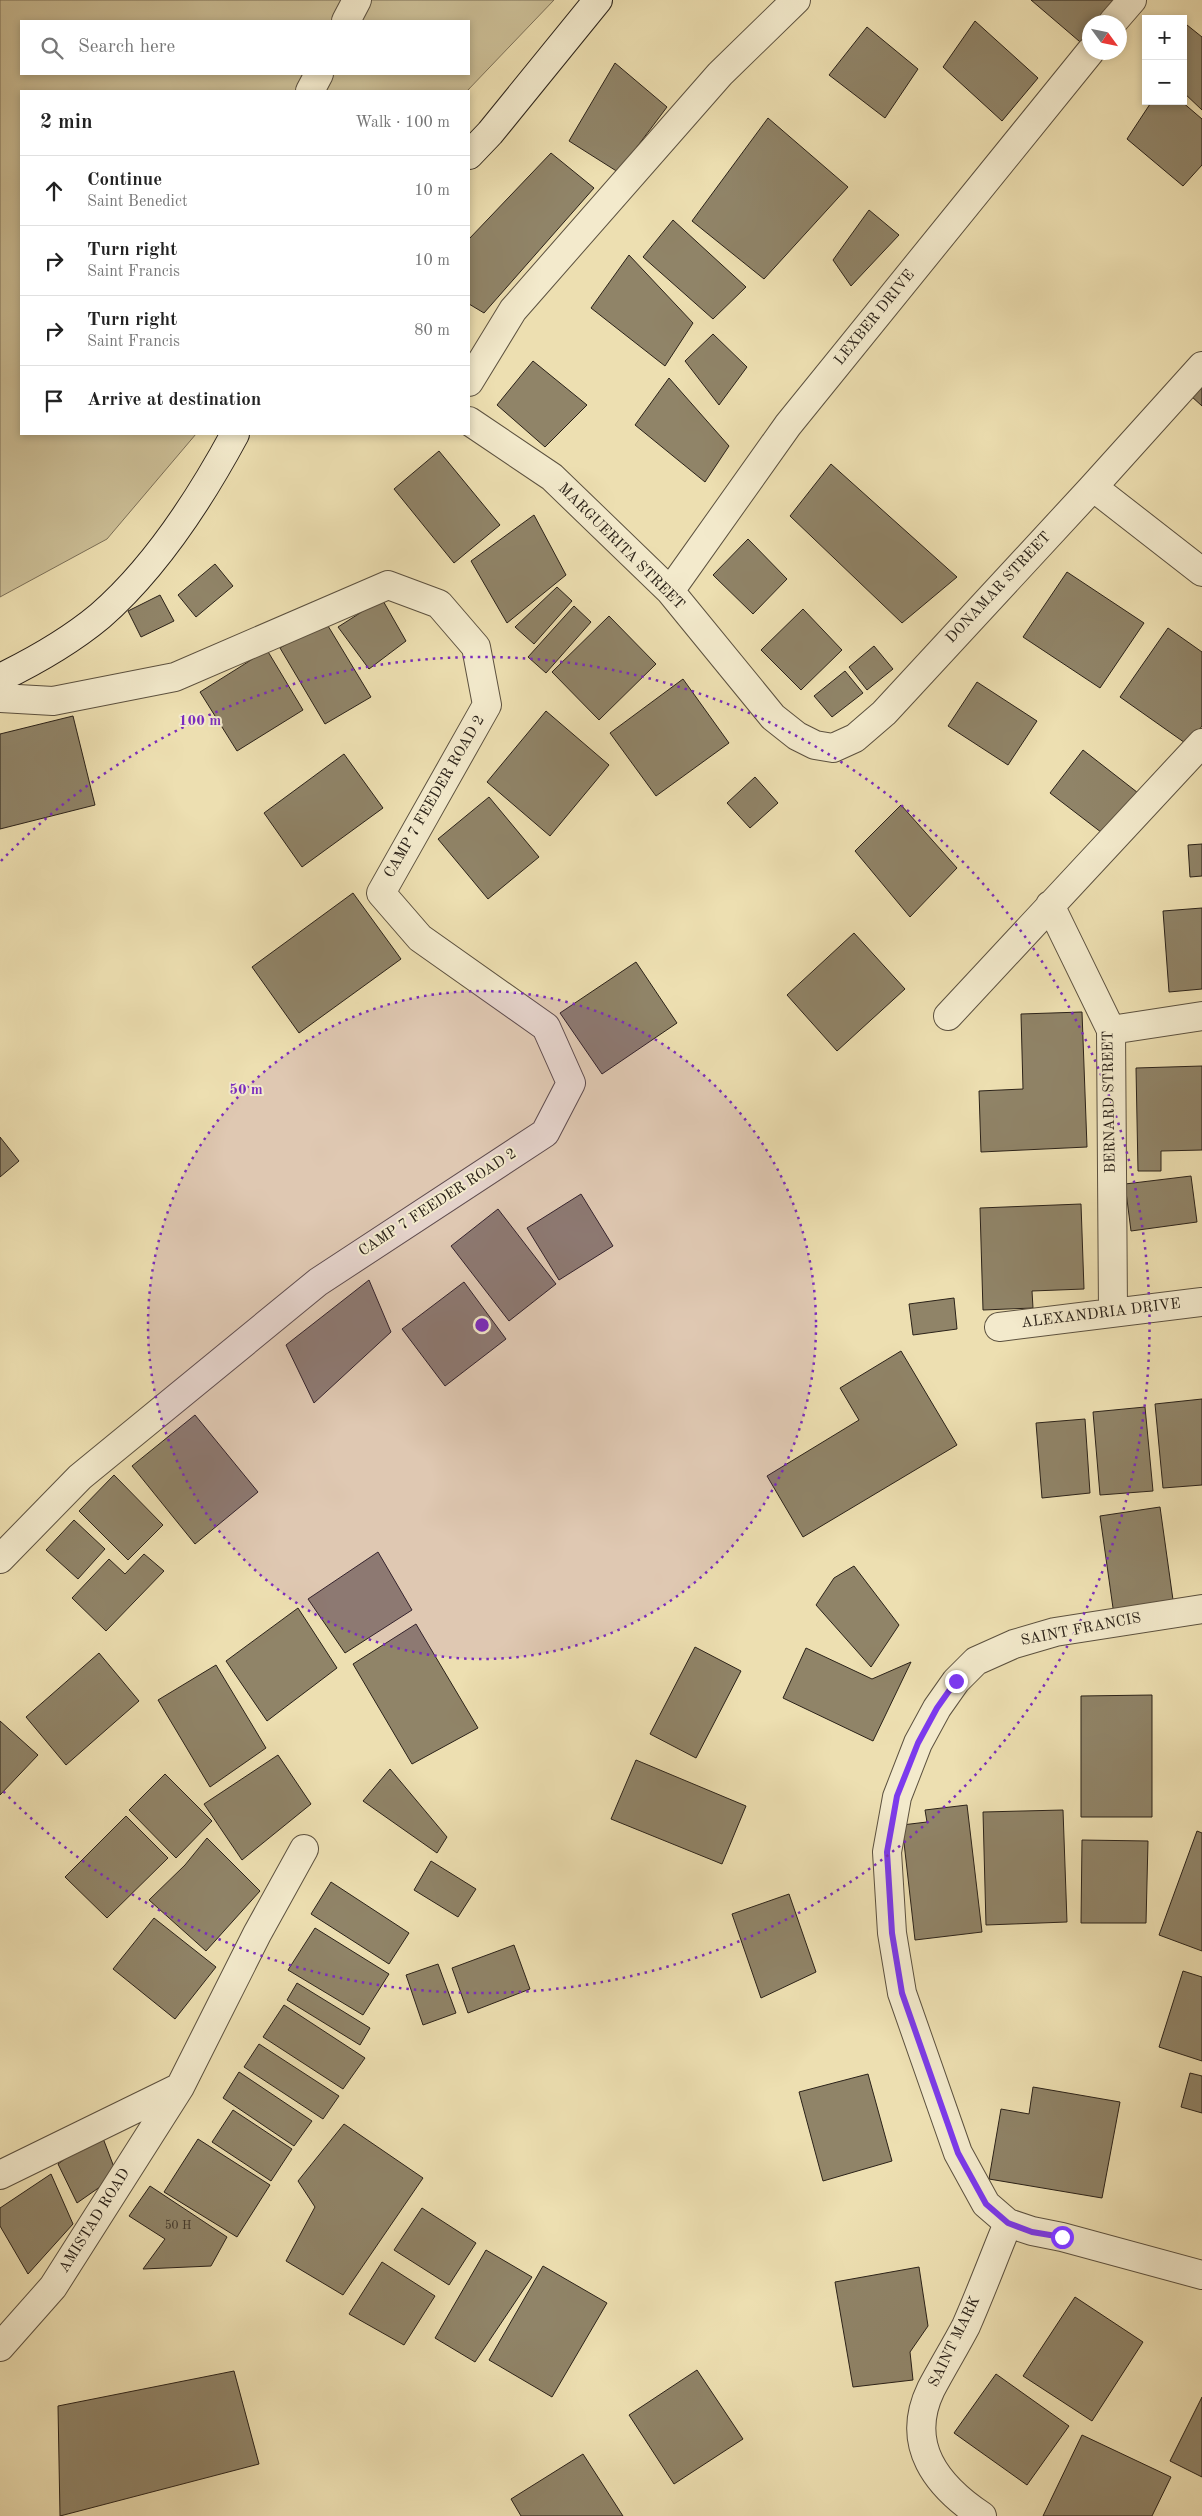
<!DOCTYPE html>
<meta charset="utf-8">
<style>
:root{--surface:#fff;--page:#f6f6f6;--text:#222;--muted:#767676;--line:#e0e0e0}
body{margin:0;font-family:"Old Standard TT",serif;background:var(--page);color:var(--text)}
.controls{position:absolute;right:15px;top:15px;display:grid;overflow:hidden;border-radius:0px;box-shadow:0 2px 8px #0003}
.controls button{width:45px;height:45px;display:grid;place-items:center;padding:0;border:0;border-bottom:1px solid var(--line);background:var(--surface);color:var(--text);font:25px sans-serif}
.compass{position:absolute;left:1082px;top:15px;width:45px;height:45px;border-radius:50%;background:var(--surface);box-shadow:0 2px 8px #0003;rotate:123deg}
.stop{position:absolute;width:15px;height:15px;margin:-11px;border:4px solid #7c3aed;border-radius:50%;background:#fff}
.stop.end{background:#7c3aed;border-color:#fff;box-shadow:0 1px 5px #0008}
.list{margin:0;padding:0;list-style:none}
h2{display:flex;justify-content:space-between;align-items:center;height:65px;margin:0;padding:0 20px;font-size:21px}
h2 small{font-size:16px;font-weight:400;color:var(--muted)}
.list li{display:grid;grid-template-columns:32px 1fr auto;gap:15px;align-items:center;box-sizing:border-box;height:70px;padding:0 20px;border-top:1px solid var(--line)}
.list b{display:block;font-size:19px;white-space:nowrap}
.list p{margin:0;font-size:16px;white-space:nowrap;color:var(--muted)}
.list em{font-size:16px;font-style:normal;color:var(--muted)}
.icon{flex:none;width:28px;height:28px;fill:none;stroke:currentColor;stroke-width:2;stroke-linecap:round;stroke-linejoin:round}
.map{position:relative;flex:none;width:1202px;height:2516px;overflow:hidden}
.search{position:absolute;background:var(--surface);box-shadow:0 2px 8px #0003;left:20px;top:20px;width:450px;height:55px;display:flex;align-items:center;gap:12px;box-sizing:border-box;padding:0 18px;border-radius:0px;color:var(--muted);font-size:19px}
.panel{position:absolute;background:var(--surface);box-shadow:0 2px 8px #0003;left:20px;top:90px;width:450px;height:345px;border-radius:0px}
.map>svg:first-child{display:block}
.green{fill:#ccbf97;stroke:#7c7058;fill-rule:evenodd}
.building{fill:#908468;stroke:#2b2219}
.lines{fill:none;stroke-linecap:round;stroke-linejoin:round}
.minor-casing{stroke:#5c513f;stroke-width:30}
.secondary-casing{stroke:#2b2219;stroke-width:30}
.minor{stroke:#f3eacc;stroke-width:28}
.secondary{stroke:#f3eacc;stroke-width:28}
.route{stroke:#7c3aed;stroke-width:6}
.ring{fill:none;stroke:#7b2cbf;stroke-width:2.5;stroke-dasharray:2.5 5}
.labels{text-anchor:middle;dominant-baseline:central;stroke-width:4;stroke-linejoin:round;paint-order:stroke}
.number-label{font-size:12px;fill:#443a2d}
.street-label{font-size:15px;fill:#2b2219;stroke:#f3eacc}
.centre{fill:#7b2cbf;stroke:#f3eacc;stroke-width:2.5}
.ring-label{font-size:15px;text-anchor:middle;font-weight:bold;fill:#7b2cbf;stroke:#f3eacc;stroke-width:4;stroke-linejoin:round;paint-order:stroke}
</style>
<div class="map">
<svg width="1202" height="2516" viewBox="0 0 1202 2516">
<rect width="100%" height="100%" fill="#eddfb1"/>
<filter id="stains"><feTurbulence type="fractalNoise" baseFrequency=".004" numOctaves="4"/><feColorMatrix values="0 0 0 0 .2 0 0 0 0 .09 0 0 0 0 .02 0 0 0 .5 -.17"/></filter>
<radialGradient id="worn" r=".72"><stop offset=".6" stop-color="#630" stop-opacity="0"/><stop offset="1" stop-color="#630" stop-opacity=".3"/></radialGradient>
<path class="green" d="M0,0H554L467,91H21V434H196L107,539L0,597ZM21,21H469V74H21Z"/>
<path class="building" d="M1031,0H1124L1106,22H1090V44L1086,47Z
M975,21L1038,78L1002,121L943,67Z
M1187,25L1202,37V110L1183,92V31Z
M867,27L918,69L885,118L829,75Z
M615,63L667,107L618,172L569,141Z
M1152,101H1181L1202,119V165L1183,186L1127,139Z
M768,118L848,187L764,279L692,221Z
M551,153L594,188L484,313L469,304V239Z
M869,210L899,235L851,286L833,260Z
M673,220L746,287L713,319L643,257Z
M629,255L693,323L665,366L591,308Z
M713,334L747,367L719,405L685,361Z
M533,361L587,405L545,447L497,405Z
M669,378L729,446L705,482L635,425Z
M1202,383V406L1191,396Z
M439,451L500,525L454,563L394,489Z
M831,464L957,577L902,623L790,516Z
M534,515L566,575L507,623L471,561Z
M748,539L787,579L753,614L713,575Z
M215,564L233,586L196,617L178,595Z
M1067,572L1144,623L1100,688L1023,637Z
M557,587L572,601L534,644L515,627Z
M160,595L174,621L141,637L128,611Z
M382,599L406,641L369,669L338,627Z
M574,606L591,622L546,673L528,657Z
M803,609L842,650L801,690L761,650Z
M609,616L656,664L599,720L552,672Z
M325,621L371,697L325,724L280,648Z
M1168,628L1202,652V726L1188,745L1120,697Z
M874,646L893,669L867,690L849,667Z
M267,650L303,710L237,751L200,692Z
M845,671L863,693L832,717L814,696Z
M683,679L729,743L656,796L610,733Z
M977,682L1037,721L1008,765L948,726Z
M546,711L609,765L550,836L487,782Z
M73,716L95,805L0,829V734Z
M1083,750L1142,796L1110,839L1050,793Z
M344,754L383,808L302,867L264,813Z
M755,777L778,803L750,828L727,803Z
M489,797L539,857L488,899L438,839Z
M901,805L957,868L910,917L855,851Z
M1202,844V876L1190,877L1188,845Z
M353,893L401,959L299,1033L252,967Z
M1202,908V989L1169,992L1163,911Z
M854,933L905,989L837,1051L787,995Z
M636,962L677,1023L602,1074L560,1013Z
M1082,1012L1087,1147L981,1152L979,1091L1023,1089L1021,1014Z
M1202,1066V1150L1161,1151V1171H1138L1136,1068Z
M0,1137L19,1161L0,1177Z
M1191,1176L1197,1222L1131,1231L1125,1184Z
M581,1194L613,1246L559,1280L527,1228Z
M1081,1204L1084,1289L1032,1291L1033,1308L983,1310L980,1208Z
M498,1209L556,1284L509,1321L451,1246Z
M369,1280L391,1332L314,1403L286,1345Z
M464,1282L506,1339L445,1386L402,1329Z
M954,1298L957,1329L913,1335L909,1304Z
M901,1351L957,1445L803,1537L767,1476L859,1420L840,1388Z
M1202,1399V1485L1163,1488L1155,1404Z
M1145,1407L1153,1491L1100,1495L1093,1412Z
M195,1415L258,1492L195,1544L132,1466Z
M1085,1419L1090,1493L1042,1498L1036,1423Z
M114,1475L163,1525L128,1560L79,1511Z
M1160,1507L1174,1607L1114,1615L1100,1516Z
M74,1520L105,1549L78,1579L46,1550Z
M378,1552L412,1610L345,1653L308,1599Z
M144,1554L164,1571L106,1631L72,1598L109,1559L125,1574Z
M854,1566L899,1625L871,1667L816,1605L834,1578Z
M298,1608L337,1668L267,1721L226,1661Z
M416,1624L478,1728L412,1764L353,1664Z
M695,1647L741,1671L696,1758L650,1734Z
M806,1648L872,1679L911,1662L873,1741L783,1698Z
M99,1653L139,1701L66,1765L26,1717Z
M216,1665L266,1748L210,1787L158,1700Z
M1152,1695V1817H1081V1696Z
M0,1721L38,1755L0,1795Z
M278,1755L311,1804L242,1860L204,1804Z
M636,1760L746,1806L722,1864L611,1819Z
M390,1769L447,1837L437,1853L363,1801Z
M165,1774L212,1821L176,1858L129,1810Z
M967,1805L982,1932L915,1940L902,1825L927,1822L925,1810Z
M1063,1810L1067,1922L986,1925L983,1812Z
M126,1816L168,1858L107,1918L65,1877Z
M1197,1831L1202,1833V1951L1159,1935Z
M207,1838L260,1891L206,1951L149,1900L185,1865Z
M1082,1840L1148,1841L1146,1923H1081Z
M431,1861L476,1889L458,1917L414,1890Z
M331,1882L409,1933L389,1964L311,1914Z
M789,1894L816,1972L761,1998L732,1914Z
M154,1918L216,1967L175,2019L113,1969Z
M315,1928L389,1974L363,2015L288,1970Z
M514,1945L530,1989L468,2013L452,1968Z
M438,1964L456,2013L423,2025L406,1975Z
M1183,1971L1202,1977V2061L1159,2047Z
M297,1983L370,2028L360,2045L287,2000Z
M284,2005L365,2058L343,2089L263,2037Z
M259,2044L339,2096L323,2119L244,2067Z
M239,2072L312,2121L294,2146L223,2098Z
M1190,2073L1202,2076V2113L1181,2107Z
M868,2074L892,2161L823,2181L799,2092Z
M1033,2087L1120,2102L1102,2198L989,2179L1001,2109L1029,2114Z
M233,2110L292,2149L271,2181L212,2142Z
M344,2124L423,2178L343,2295L286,2261L315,2207L298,2181Z
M101,2133L117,2175L77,2203L58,2164Z
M198,2139L270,2185L237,2237L164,2192Z
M51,2174L73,2224L28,2274L0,2226V2208Z
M150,2186L227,2237L211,2266L143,2269L165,2239L129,2216Z
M422,2208L476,2243L449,2285L394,2250Z
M486,2250L532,2277L475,2362L435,2338Z
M382,2262L435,2296L404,2345L349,2314Z
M543,2266L607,2303L552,2397L489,2360Z
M919,2267L928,2326L910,2352L913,2380L853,2387L835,2282Z
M1075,2297L1143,2342L1092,2421L1023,2376Z
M697,2370L743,2439L674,2484L629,2415Z
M234,2371L259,2464L60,2516L58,2406Z
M996,2374L1069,2426L1027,2485L954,2433Z
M1202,2397V2477L1170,2461Z
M1082,2435L1171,2477L1152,2516H1043Z
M583,2454L623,2516H521L511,2499Z"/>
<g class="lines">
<defs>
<path id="minor" d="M346,21L357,0
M1113,22L1132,0
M310,91L319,74
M469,382L513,310L720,74L796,0
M469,421L552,477L670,591L773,717L797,736L815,745L833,748L855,738L884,713L1093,487L1202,366
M1093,487L1202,572
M670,591L788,425L1090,52
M0,698L53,701L175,677L388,585L439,604L476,647L487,705L381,893L420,938L546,1027L571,1083L545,1133L318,1282L80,1477L0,1559
M1050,905L1111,1030L1113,1312
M948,1016L1202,743
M1111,1030L1202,1016
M999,1327L1202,1302
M1202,1609L1055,1632L1014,1644L976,1661L956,1681L937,1708L918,1743L897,1797L887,1852L892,1933L902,1993L958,2153L986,2204L1008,2223L1032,2231L1062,2237L1202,2275
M0,2175L180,2087
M0,2347L53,2287L180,2087L257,1934L304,1849
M982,2516C937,2486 904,2445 931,2389C942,2368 955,2347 966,2326C981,2292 994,2257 1008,2223"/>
<path id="secondary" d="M469,155L490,133L598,0
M0,678C35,661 70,641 100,616C154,569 201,497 235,434"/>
</defs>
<use href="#minor" class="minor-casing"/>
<use href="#secondary" class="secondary-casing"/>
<use href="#minor" class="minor"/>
<use href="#secondary" class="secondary"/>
</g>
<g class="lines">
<path class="route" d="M956,1681L937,1708L918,1743L897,1796L887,1852L892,1933L902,1993L958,2153L986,2204L1008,2223L1032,2232L1062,2237"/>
</g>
<circle cx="482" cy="1325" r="334" fill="#7b2cbf" fill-opacity=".12"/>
<g class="ring">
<circle cx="482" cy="1325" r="334"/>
<path d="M1 861A668 668 0 1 1 1 1789"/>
</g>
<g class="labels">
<g class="number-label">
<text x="178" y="2226">50 H</text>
</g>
<g class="street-label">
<text transform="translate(875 318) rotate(-51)">LEXBER DRIVE</text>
<text transform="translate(621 547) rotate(45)">MARGUERITA STREET</text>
<text transform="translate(999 588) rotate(-47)">DONAMAR STREET</text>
<text transform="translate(435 797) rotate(-60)">CAMP 7 FEEDER ROAD 2</text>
<text transform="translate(1110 1102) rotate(-91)">BERNARD STREET</text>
<text transform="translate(438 1203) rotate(-33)">CAMP 7 FEEDER ROAD 2</text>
<text transform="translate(1101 1314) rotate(-7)">ALEXANDRIA DRIVE</text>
<text transform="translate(1081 1630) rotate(-11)">SAINT FRANCIS</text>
<text transform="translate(95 2221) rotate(-58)">AMISTAD ROAD</text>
<text transform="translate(955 2342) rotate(-64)">SAINT MARK</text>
</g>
</g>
<circle cx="482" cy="1325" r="8" class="centre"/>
<g class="ring-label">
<text x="200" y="725">100 m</text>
<text x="246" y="1094">50 m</text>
</g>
<rect width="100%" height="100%" filter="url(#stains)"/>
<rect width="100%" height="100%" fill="url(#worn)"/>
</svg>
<div class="controls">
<button>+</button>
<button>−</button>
</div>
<svg class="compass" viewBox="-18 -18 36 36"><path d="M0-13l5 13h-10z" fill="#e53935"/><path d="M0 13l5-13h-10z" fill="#767676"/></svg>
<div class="stop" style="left:1062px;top:2237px"></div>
<div class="stop end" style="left:956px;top:1681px"></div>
<div class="search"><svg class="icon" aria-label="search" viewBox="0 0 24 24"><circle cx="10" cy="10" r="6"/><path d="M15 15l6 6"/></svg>Search here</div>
<section class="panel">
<h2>2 min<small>Walk · 100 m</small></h2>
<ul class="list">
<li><svg class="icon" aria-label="ahead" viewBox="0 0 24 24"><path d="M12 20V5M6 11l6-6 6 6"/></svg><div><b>Continue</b><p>Saint Benedict</p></div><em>10 m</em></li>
<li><svg class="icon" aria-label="right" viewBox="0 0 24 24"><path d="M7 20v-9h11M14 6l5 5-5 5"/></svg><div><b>Turn right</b><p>Saint Francis</p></div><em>10 m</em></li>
<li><svg class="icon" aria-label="right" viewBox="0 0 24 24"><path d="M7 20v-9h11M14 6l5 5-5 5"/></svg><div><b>Turn right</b><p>Saint Francis</p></div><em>80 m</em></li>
<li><svg class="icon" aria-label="arrive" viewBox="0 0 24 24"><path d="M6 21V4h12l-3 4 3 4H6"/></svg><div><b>Arrive at destination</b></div></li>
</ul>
</section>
</div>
